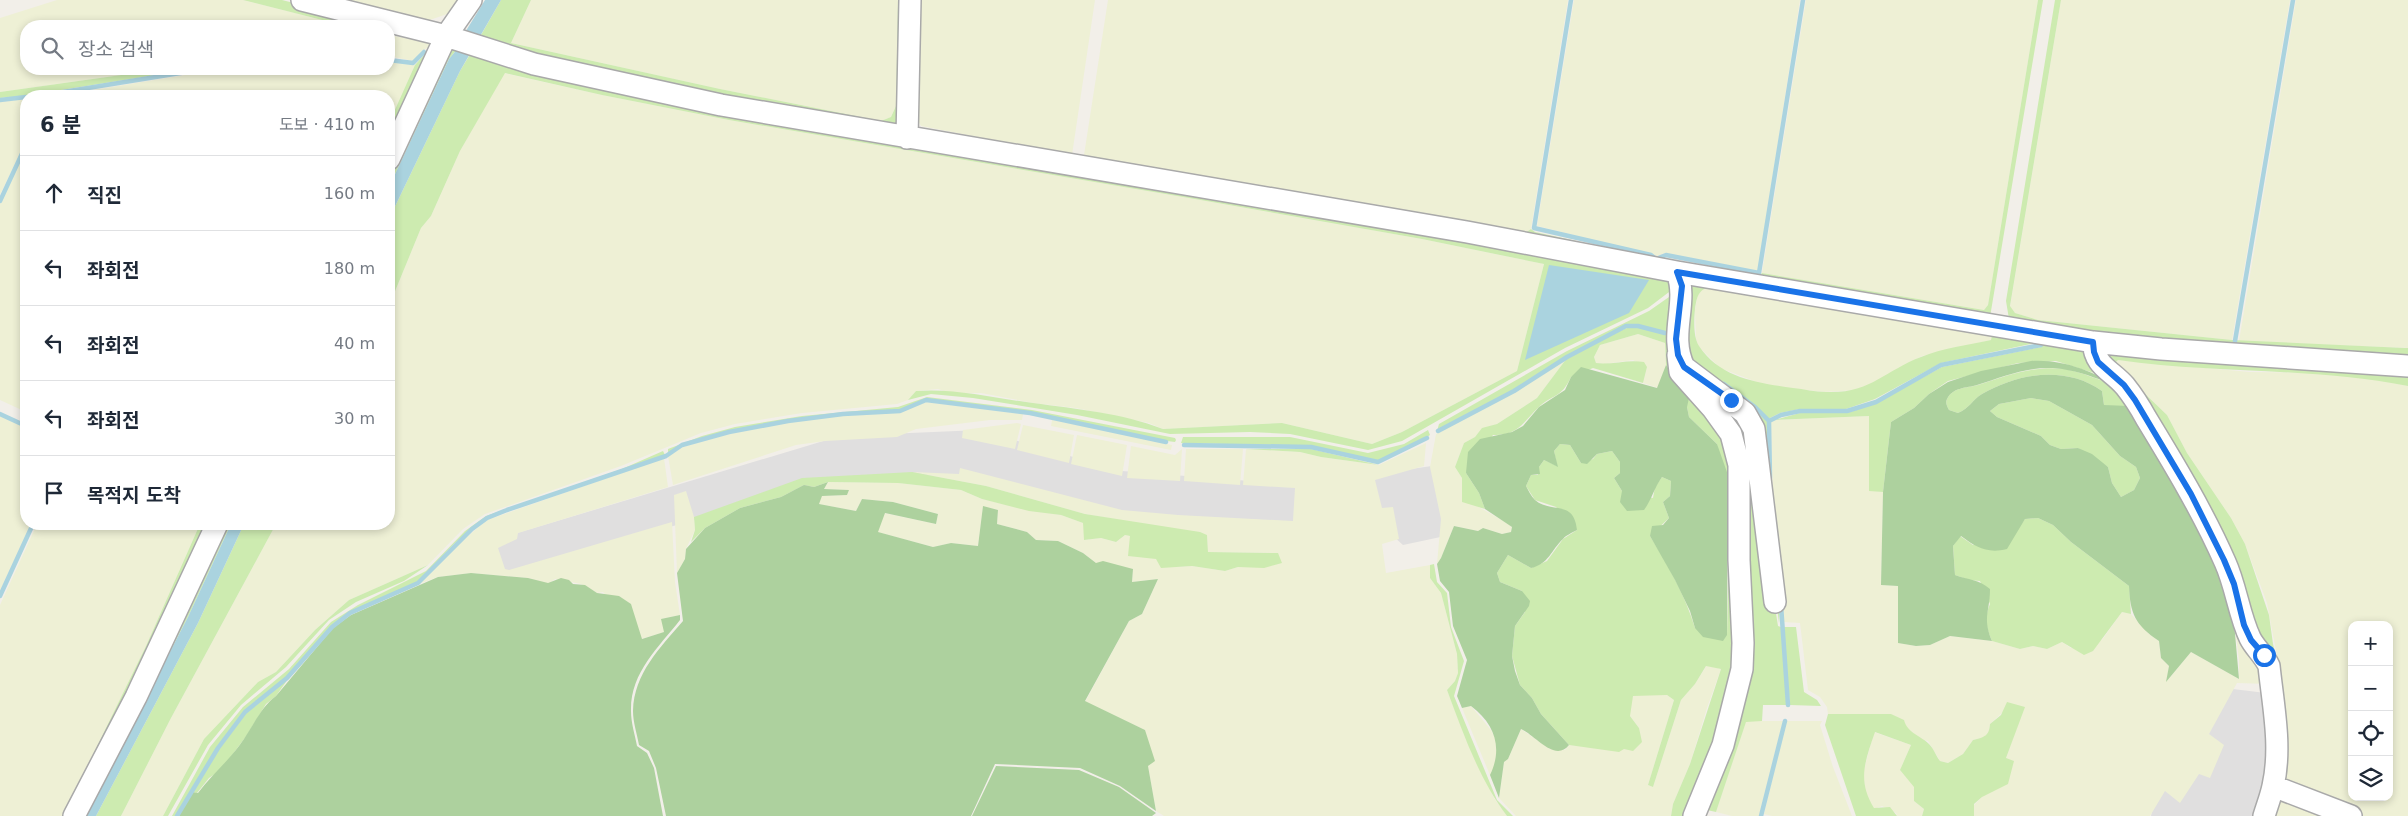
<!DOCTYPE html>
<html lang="ko">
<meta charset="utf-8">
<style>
:root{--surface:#fff;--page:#f2f2f3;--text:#1f2937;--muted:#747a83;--line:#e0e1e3}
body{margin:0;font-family:"DejaVu Sans","Noto Sans KR",sans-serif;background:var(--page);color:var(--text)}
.controls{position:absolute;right:15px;bottom:15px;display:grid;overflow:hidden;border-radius:10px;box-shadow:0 2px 8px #0003}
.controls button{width:45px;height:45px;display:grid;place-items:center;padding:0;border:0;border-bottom:1px solid var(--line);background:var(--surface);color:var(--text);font:25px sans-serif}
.stop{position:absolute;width:15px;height:15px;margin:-11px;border:4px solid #1a73e8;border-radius:50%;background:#fff}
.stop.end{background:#1a73e8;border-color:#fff;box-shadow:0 1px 5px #0008}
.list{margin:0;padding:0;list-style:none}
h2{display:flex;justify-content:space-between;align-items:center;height:65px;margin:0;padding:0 20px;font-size:21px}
h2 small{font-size:16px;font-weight:400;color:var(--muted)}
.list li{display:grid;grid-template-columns:32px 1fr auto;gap:15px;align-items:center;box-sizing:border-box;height:75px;padding:0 20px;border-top:1px solid var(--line)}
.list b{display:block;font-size:19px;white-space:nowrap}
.list em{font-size:16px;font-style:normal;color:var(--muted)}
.icon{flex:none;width:28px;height:28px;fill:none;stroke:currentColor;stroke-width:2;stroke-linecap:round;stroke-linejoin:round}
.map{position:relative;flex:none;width:2408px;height:816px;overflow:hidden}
.search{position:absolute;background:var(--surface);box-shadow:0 2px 8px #0003;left:20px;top:20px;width:375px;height:55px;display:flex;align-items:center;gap:12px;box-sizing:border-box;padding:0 18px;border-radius:20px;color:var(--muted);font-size:19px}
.panel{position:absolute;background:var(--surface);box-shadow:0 2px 8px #0003;left:20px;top:90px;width:375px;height:440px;border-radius:20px}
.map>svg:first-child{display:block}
.residential{fill:#e0dfdf}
.farmland{fill:#eef0d5;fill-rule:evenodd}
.grass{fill:#cdebb0;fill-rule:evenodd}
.forest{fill:#add19e;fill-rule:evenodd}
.water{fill:#aad3df}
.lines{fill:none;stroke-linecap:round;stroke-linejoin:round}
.stream{stroke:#aad3df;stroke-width:4.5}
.minor-casing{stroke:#a9a9a9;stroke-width:24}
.minor{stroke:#fff;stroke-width:21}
.route{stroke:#1a73e8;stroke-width:6}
</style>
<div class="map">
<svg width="2408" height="816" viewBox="0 0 2408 816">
<rect width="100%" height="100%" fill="#f2efe9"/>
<path class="residential" d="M980,430L1122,471L1299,485L1432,466L1450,535L1403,545L1382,526L1103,512L944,475L839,478L504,575L494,540L840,436Z
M2184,683L2282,695L2262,816H2151Z"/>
<path class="farmland" d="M57,0H243L346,26H26V69H164L0,92V18Z
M320,0H465L453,12L421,23Z
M531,0H898L896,106L891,117L881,121L720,89L511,43Z
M920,0H1095L1072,155L921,126L917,119Z
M1108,0H1568L1531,229L1525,233L1084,155Z
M1574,0H1800L1758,271L1665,253L1657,256L1537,226Z
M1806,0H2038L1988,305L1984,310L1762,273Z
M2061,0H2290L2232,340L2038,320L2015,313L2010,307Z
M2296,0H2408V348L2239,341Z
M389,35L434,43L431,50L427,48L422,51L413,61L389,56Z
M389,62L415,65L389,123V96H56L222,69H389Z
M504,73L602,95L729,120L1189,198L1422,239L1544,264L1517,371L1402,432L1372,444L1282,423L1163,429L1149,423L1076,408L1033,403L981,393H951L938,389L916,391L908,400L897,404L802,413L735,424L701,433L621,466L485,514L463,529L428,565L349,600L315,630L276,672L258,682L204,739L163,816H121L171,718L276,524H389V306L421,228L431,216L460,151Z
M26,99V141L0,195V102Z
M26,149V412L0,400V204Z
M1710,287L1992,335L1991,340L1922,356L1871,385L1857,390L1825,392L1767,386L1720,368L1698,346L1696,338L1695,310L1698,293L1702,288Z
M1638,334L1665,343L1666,365L1658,388L1643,383L1647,367L1633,360L1605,364L1596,363L1594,357L1600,345Z
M1567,358L1537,398L1497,424L1482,429L1475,437L1464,443L1455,467L1462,478L1463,486L1477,506L1509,524L1512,527L1511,532L1502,534L1483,528L1478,531L1454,526L1441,558L1437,564L1441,519L1430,467L1436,434L1515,392Z
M2118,360L2250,372L2311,373L2365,377L2408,386V816H2358L2283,787L2287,763V736L2280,696V672L2267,603L2245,544L2231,518L2187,453L2167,415L2116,366V362ZM2352,625H2389V797H2352Z
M926,402L1023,414L1022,420H990L916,429L897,437L825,441L796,445L673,485L668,456L683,447L729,434L788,422L840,416L900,412Z
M0,415L26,428V524H31L0,591Z
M1869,416V490L1883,492L1881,585L1898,586L1899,643L1916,646L1930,645L1950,636L1992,641L2020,649L2033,646L2047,649L2062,642L2071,648L2102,640L2122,612L2131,614L2149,634L2159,641L2161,658L2169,666L2167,681L2191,652L2239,679V660L2233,611L2268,684L2237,683L2209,734L2224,745L2210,778L2199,774L2180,803L2165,791L2150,816H1974V805L1982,797L2006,758L2024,707L2004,711L1990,724L1989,733L1986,737L1973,740L1963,754L1948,763L1940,761L1928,741L1920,739L1891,714H1828L1827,707L1820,697L1808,690L1800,623L1784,622L1773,504L1771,422L1774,420Z
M1052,420L1088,427L1172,445L1171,450L1051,426Z
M1017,423L1021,424L1015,449L962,438L963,430Z
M1023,425L1074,435L1069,463L1017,450Z
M1077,435L1127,445L1122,476L1071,464Z
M1426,443L1424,466L1375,480L1382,508L1393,507L1399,539L1382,544L1386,573L1430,565V578L1441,593L1457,654L1458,673L1455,681L1447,690L1466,739L1494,798L1507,816H1164L1156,811L1148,766L1145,730L1085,702L1129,621L1142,614L1158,579L1132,582L1133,570L1096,563L1083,553L1058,541L1036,540L1027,532L997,524L998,510L983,507L978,546L951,543L933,547L877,532L884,513L936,524L938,514L893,502L862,499L856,511L818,504L822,496L847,495L849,490L824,489L828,482L898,483L961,490L982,499L1029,510L1061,515L1083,523L1085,540L1101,538L1116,542L1125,535L1130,536L1156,559L1176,567L1192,566L1225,571L1238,567H1264L1278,553L1208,552L1207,535L1085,514L986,486L912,472L959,474L960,468L1122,510L1178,515L1293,521L1295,488L1243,485L1246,449L1300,452L1321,457L1379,465Z
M1131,446L1175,455L1182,449L1180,481L1127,478Z
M1186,449H1243L1240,485L1184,481Z
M664,458L668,487L518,533L517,539L498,548L505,569L509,570L672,522L675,582L680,615L662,619L665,632L641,639L603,592L597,593L581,584L555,579L548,584L528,578L471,573L438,577L419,584L456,546L487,520Z
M686,491L694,517L695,530L686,549L685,559L677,573L674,495Z
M37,524H200L146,646L63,816H0V605Z
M1707,665L1721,669L1707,708L1690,764L1673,804L1671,816H1516L1499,798L1504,762L1508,759L1521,729L1550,749L1565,750L1569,745L1592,747L1639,728L1630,716V704L1633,696L1641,694L1667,695L1674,700L1648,785L1653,787L1681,700L1695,684Z
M1471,706L1491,730L1497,742V762L1490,775L1462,708Z
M1746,721H1783L1759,816H1732L1716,812Z
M1786,721H1822L1820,725L1833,767L1852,816H1772L1764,814Z
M1874,732L1911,745L1900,770L1915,787L1914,801L1924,809L1922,816H1897L1896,813L1882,806L1874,809L1866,795L1863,773Z
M2278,796L2340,816H2269Z"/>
<path class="grass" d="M243,0H282L384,26H346Z
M501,0H531L511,43L720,89L881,121L891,117L896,106L898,0H904L897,121L892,127L719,101L477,42Z
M2038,0H2043L1990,317L1984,318L1083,163L1084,155L1525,233L1531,229L1535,232L1650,257L1656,261L1665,259L1760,275L1762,273L1984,310L1988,305Z
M2055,0H2061L2010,306L2015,313L2038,320L2232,340L2405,348H2408V356L2110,335L2009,319L2006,301Z
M459,47L449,59L389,187V170L445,50Z
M472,51L1673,281V289L1648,308L1565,348L1402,441L1368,450L1290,434L1250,432L1170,434L1077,415L973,398L931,394L908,400L916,391C956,388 993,398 1033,403C1076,409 1122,413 1163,429L1282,423L1372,444L1402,432L1517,371L1544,264L1422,239L1189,198L729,120L602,95L505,73L460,151L431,216L421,228L389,306V219L460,71Z
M424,55L429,56L389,142V123L415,65Z
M164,69H194L61,90C43,97 20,96 0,98V92Z
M1698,279L2087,344C2092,349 2091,359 2096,365C2107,380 2123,387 2135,405L2113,407L2104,405L2102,391C2066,365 2018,373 1982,394C1972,400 1970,408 1958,413L1949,410C1947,406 1945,403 1947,399C1953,387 1967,388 1978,385C2006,376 2034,365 2065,369C2082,372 2100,381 2117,385L2094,373L2056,361L2018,363L1948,381L1929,394L1914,408L1891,422L1883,492L1869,491V416L1774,420L1800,413H1847L1876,403L1942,367L2041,347L2040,342L1941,363L1875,399L1846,409H1800L1780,413L1768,419L1742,395L1724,382L1696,368L1684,345L1687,358L1694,371L1741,397L1768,422L1769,500L1780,608L1779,623L1755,429L1746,413L1685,366C1672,342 1682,312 1685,286L1688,282ZM1711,287L1992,335L1991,340C1969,345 1942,348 1921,357C1884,371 1870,394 1826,392C1815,392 1804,389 1793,388C1758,383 1720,378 1699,346C1693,337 1694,319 1695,309C1697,297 1698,289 1711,287Z
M1679,290L1673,325L1729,436L1739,668L1690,816H1671L1673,804L1690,764L1721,669L1706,666L1695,684L1681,700L1653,787L1648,785L1674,700L1667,695L1633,696L1630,716L1639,728L1642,742L1633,751L1624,749L1619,752L1569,745L1541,714L1532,698L1520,685L1512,656L1515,626L1525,612L1522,591L1500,582L1497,573L1508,555L1531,568L1547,561L1563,539L1577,530L1556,507L1535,500L1526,486L1531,475H1538L1539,467L1544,460L1557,466L1554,451L1560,444L1570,445L1581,463L1593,459L1597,454L1612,451L1620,462V473L1614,478L1622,491L1653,498L1655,487L1662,477L1671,481L1670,496L1663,502L1669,518L1650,536C1668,565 1685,595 1695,628L1727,634L1729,551L1717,444L1689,417L1687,407L1666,365L1665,343L1638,334L1600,345L1594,357L1596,363C1612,365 1628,359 1644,362L1647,367L1643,383L1593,368L1571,377C1561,399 1552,394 1538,408C1521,424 1519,435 1493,435L1466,473L1479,493L1485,509L1462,502V478L1455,467L1464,443L1475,437L1482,428L1497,424L1537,398L1567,358L1610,335L1627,328L1638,327L1664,334L1665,332L1638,325L1626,326L1566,356L1514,390L1437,431L1439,424L1567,351L1649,311Z
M2098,346L2408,369V386C2313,367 2215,374 2118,360L2116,362V366L2167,415L2187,453L2231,518L2245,544L2269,615L2273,644L2280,672V696L2287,736V763L2273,666Z
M1683,368L1744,414L1778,626L1781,627L1787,705H1763L1762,721L1746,722L1716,812L1707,810L1737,704L1741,465Z
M927,397L1032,410L1175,438L1176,440L1175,442L1167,441L1030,413L926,399L900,410L843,413L788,420L729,431L682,444L668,453V449L702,436L735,427L802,416L898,407Z
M2031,398L2049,401L2092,425L2120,456L2136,467L2140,478L2134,490L2121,497L2112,483L2108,467L2078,448L2061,449L2050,445L2041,436L1997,417L1990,411L1999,404Z
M1428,430L1430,435L1427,437L1378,461L1311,446L1181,443L1183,437H1290L1368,453L1404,444Z
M1246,449H1311L1379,465L1321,457L1300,452Z
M663,451L665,455L486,518L454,544L418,582L349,612L331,626L286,678L244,711L217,747L176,816H172L210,747L243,707L289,669L331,622L358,605L426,571L465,531L486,516L622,469Z
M912,472L986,486L1085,514L1200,532L1207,535L1208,552L1278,553L1282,563L1264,568L1238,567L1225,571L1192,566L1161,568L1156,559L1128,556L1130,536L1125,535L1116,542L1101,538L1084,540L1083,523L1061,515L1029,511L982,499L961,490L898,483L828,482L814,487L804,485L781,497L740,508L705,528L691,542L695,530L694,517L802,478Z
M2038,518L2053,525L2071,542L2129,586L2131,614L2122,612L2093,651L2084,655L2062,642L2047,649L2033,646L2020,649L1992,641C1986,627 1984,618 1990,604L1980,581L1969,580L1955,575L1953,546L1960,536L1973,545L2018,528L2025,519Z
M200,524H212L68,816H63L146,646Z
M222,524H231L188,617L104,780Z
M244,524H276L171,718L121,816H96L198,623Z
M1434,564L1437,582L1447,593L1451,627L1464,661L1454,696L1497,800L1513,816H1507C1479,779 1463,733 1447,690L1455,681L1458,673L1457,654L1441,593L1430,578V565Z
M428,565L404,581L356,602L329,620L286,667L241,705L208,745L168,816H163L204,739L258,682L276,672L315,630L349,600Z
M1783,627H1796L1804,692L1817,700L1821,706L1790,705Z
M288,679L276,696L266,704L247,735L221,770L209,778L197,793L192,792L219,749L246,713Z
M2007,702L2025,707L2006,758L2014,761L2008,784L1982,797L1974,804V816H1922L1924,809L1914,801V787L1900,770L1911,745L1875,732C1865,761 1857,781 1874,808L1890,807L1897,816H1856L1825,725L1828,714H1891L1904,720C1907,733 1923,737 1929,744C1934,749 1936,756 1940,761L1948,763L1963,754L1973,740C1985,737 1989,736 1990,724L2001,715Z"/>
<path class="forest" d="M2031,361C2065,359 2092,372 2121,387C2103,381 2085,373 2067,370C2035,363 2006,376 1977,385C1967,388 1953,387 1947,399C1945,403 1947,406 1949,410L1958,413C1970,408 1972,400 1982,394C2018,373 2066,365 2102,391L2104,405L2129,406L2206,532L2233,611L2239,679L2191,652L2166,682L2169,666L2161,658L2159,641C2135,625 2130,613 2129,586L2071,542L2053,525L2038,518L2025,519L2007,549C1987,554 1976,547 1961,536L1953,546L1955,575C1969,580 1978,579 1990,589C1990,612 1982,617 1992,641L1950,636L1930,645L1916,646L1898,643V586L1881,585L1883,492L1891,422L1914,408L1929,394L1948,382L1981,371ZM2031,398L2049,401L2092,425L2120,456L2136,467L2140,478L2134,490L2121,497L2112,483L2108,467L2092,454L2078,448L2061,449L2050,445L2041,436L1997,417L1990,411L1999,404Z
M1666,365L1689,398L1687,407L1689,417L1717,444L1728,475L1727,635L1723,641L1703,637L1695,628L1690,611L1675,580L1650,536L1652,526L1663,525L1669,518L1663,502L1670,496L1671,481L1662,477C1654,488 1652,499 1644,510L1627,511L1620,502L1622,491L1614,478L1620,473V462L1612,451L1597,454L1587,464L1581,463L1570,445L1560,444L1554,451L1558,467L1544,460L1539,467L1540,474L1531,475L1526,486C1528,490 1531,496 1535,500C1551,514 1574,499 1577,530C1572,533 1566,535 1563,539C1551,550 1549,564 1531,568L1508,555L1497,573L1500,582L1522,591L1530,601L1529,606L1515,626L1512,656L1515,671L1520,685L1532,698L1541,714L1569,745C1555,763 1535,735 1521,729L1508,759L1504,762L1499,798L1490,775C1503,748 1495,724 1471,706L1462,708L1457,696L1467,660L1453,626L1449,592L1440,581L1437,564L1441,558L1454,526L1478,531L1483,528L1502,534L1511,532L1512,527L1485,509L1479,493L1466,473L1468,452L1480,439L1512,432L1523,426L1539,407L1565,390L1571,377L1581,367L1657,388Z
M828,482L824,489L849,490L847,495L822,496L819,504L856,511L862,499L893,502L938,514L936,524L885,513L878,532L933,547L951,543L978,546L983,506L998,510L997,524L1027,532L1036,540L1058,541L1083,553L1096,563L1103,561L1133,569L1132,582L1158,579L1142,614L1129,621L1085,701L1145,730L1155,761L1148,766L1156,811L1120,786L1080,768L995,764L971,816H666L656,768L649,751L639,745C637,734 633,722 633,711C634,673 660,648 683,621L677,573L685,559L686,549L705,528L740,508L781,497L804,485L814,487Z
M471,573L528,578L548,583L561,578L569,580L573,584L585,585L597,593L619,596L631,604L642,639L664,632L661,619L680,615V620C658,648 630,673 631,711C631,723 635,735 637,746L647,753L654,768L663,816H179L192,792L198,793C211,776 226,763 239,746C252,729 259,709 276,696L333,628L351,615L438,577Z
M996,766L1079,770L1119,787L1156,813L1152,816H972Z"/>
<path class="water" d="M485,0H501L460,71L389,219V187L449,59L459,47L464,34Z
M1549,265L1649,280L1629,313L1525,360Z
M231,524H244L198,623L96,816H85L188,617Z"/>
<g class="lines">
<path class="stream" d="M1571,0L1534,228L1651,255L1656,259L1666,255L1759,273L1803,0
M389,60L413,63L424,52
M30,96H42
M52,96L63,92L205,69
M0,100L26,97
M0,201L26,145
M2235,341L2293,0
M1724,384L1755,407L1769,421L1770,478
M0,414L26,426
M1769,421L1781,415L1800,411H1847L1876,402L1941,365L2041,345
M1438,431L1514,391L1567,357L1626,326H1638L1665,333
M1184,445L1311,447L1378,462L1427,438
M0,596L33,524
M1781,605L1788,705
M177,816L218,748L245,712L287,678L332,627L350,613L418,583L472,529L487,518L507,510L666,456L682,445L729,432L788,421L843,414L900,411L926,400L1030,413L1166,442
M1761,816L1785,721"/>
<defs>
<path id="minor" d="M302,0L446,36L534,64L721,105L1467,232L1677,272L2093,342L2161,349L2408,366
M907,138L910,0
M389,159L446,36L471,0
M1677,272C1689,304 1668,334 1684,367L1745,413L1754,429L1775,602
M2093,342C2095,367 2110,369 2125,386C2133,396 2140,407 2146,418C2174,464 2203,512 2225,562C2236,586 2239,615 2250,638C2255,648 2264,655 2269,666C2273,705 2282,747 2273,786C2271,796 2267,806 2264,816
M1678,355L1680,372L1713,409L1731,434L1739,465V560L1743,643L1742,669L1723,745L1694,816
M2273,786L2351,816
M74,816L136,697L217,524"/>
</defs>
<use href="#minor" class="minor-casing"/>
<use href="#minor" class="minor"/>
</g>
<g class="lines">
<path class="route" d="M1731,400L1684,367L1678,355L1676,339L1682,286L1677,272L2093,342L2094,352L2098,362L2124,385L2135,400L2191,494L2224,560L2234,584L2244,625L2251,640L2264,655"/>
</g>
</svg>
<div class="controls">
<button>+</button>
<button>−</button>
<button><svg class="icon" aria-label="locate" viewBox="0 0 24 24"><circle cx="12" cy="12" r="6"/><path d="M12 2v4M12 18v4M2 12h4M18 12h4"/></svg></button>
<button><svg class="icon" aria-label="layers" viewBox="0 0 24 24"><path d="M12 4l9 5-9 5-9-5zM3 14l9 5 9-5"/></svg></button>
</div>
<div class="stop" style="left:2264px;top:655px"></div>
<div class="stop end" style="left:1731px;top:400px"></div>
<div class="search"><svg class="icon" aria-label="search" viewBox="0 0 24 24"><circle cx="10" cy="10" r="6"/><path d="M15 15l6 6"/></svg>장소 검색</div>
<section class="panel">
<h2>6 분<small>도보 · 410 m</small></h2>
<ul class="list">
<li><svg class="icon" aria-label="ahead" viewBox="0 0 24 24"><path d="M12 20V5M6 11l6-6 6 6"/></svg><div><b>직진</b></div><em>160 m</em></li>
<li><svg class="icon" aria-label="left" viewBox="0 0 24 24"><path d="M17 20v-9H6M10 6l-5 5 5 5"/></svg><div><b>좌회전</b></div><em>180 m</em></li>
<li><svg class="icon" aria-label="left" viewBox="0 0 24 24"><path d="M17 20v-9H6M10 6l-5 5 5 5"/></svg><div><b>좌회전</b></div><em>40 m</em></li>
<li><svg class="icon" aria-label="left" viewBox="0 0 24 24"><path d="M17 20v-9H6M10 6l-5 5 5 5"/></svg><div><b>좌회전</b></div><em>30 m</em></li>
<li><svg class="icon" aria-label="arrive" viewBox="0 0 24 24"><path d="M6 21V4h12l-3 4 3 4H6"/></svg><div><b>목적지 도착</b></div></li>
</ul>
</section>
</div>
